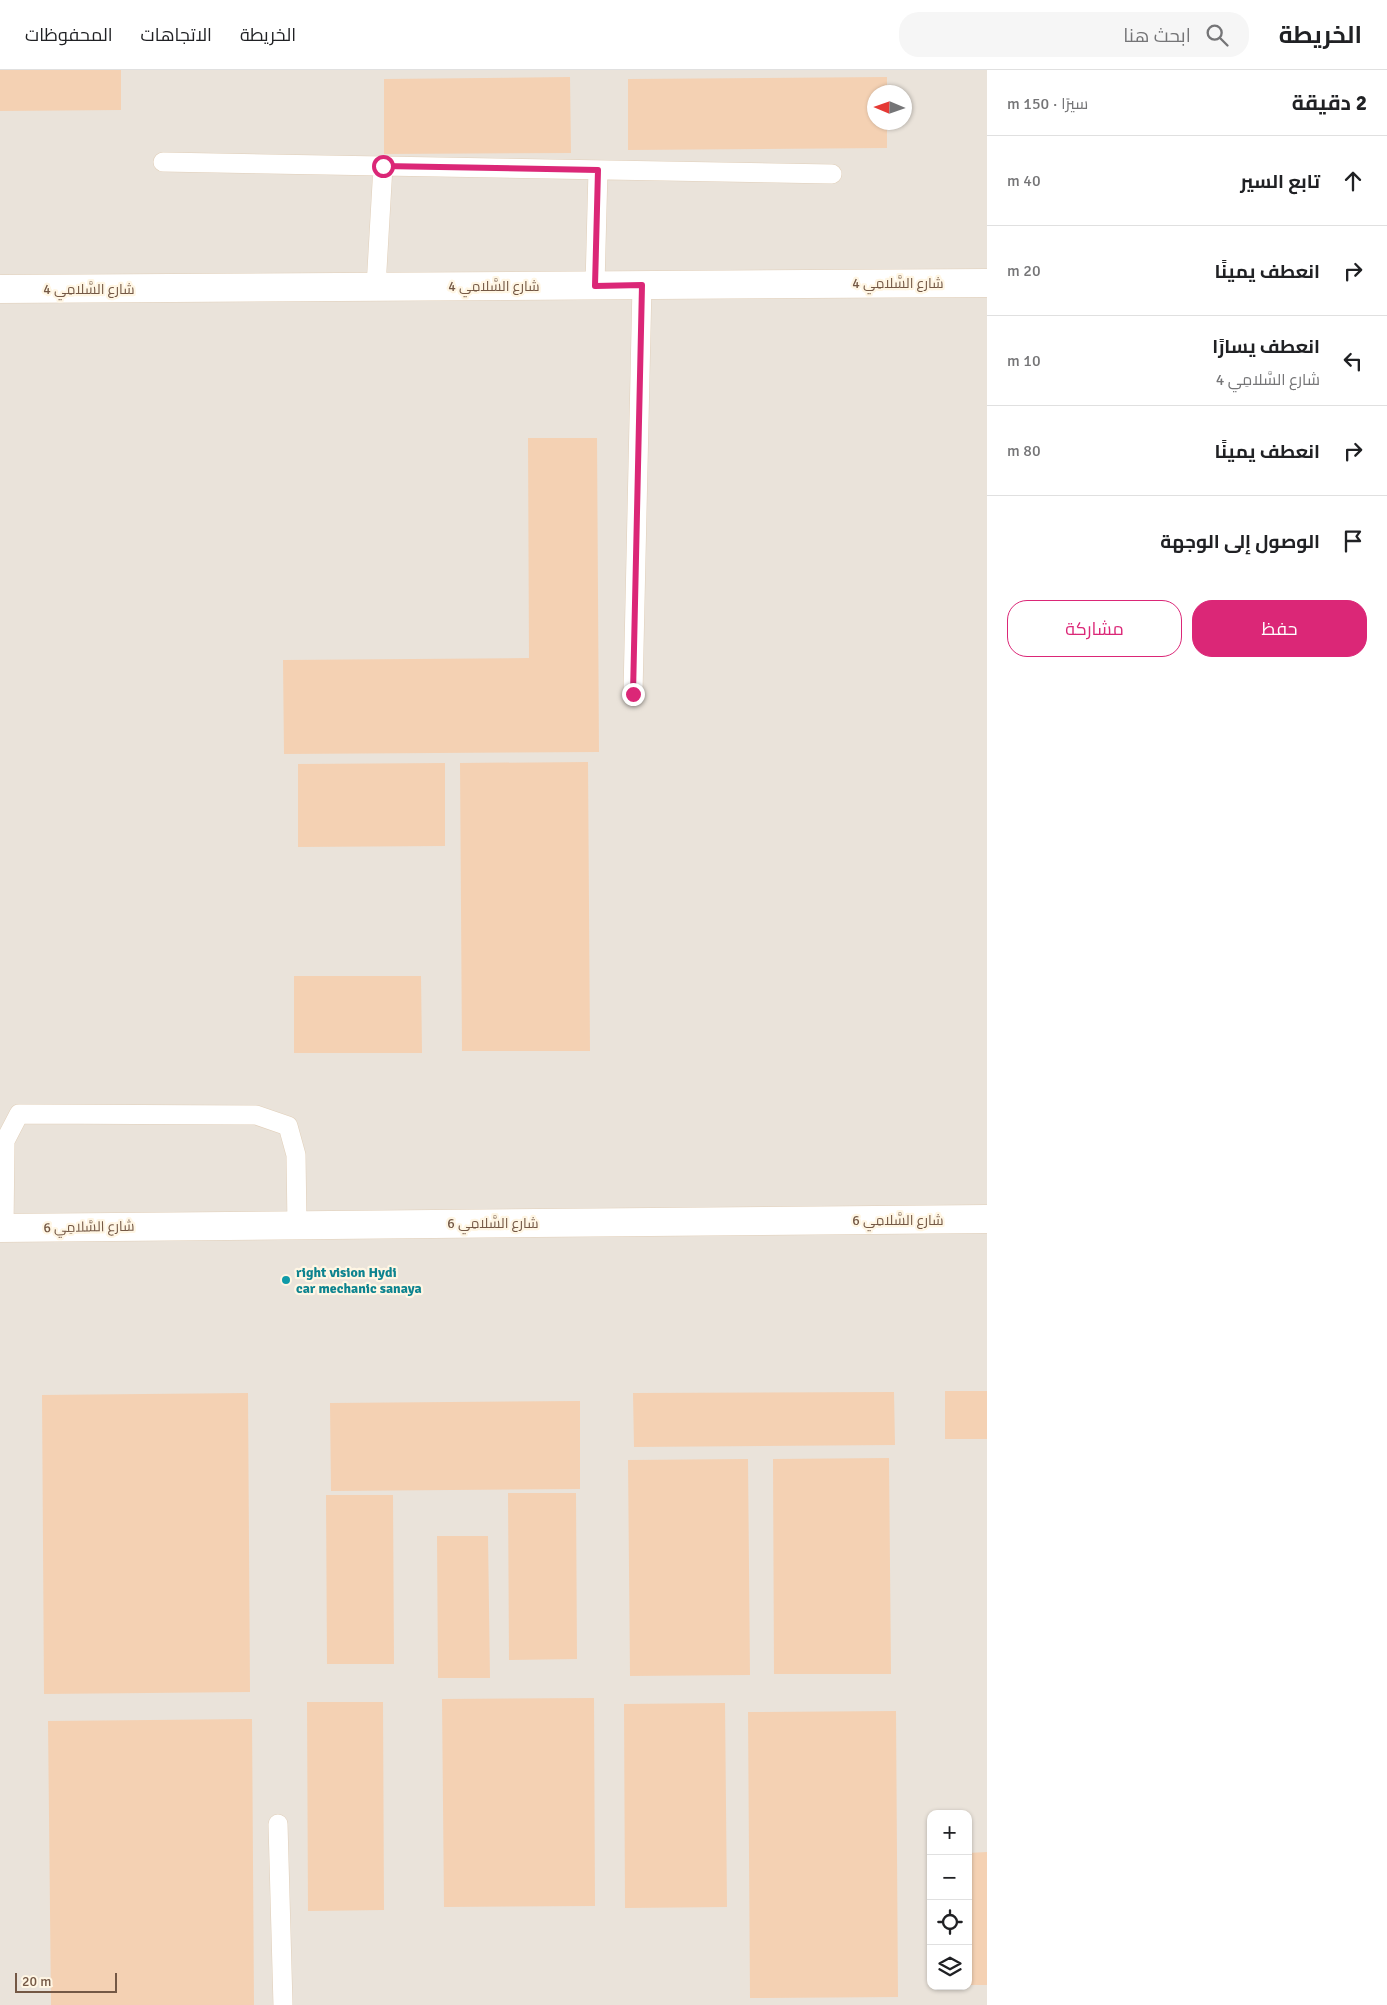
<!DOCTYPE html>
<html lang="ar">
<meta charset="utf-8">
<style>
:root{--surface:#fff;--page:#f6f6f6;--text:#202124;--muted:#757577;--line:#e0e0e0;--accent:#db2777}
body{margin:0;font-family:Signika,Cairo,sans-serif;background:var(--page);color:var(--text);direction:rtl}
.controls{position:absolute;right:15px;bottom:15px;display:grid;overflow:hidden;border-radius:10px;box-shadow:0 1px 4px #0004}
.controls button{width:45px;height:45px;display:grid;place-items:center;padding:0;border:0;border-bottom:1px solid var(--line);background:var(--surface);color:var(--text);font:25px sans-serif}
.compass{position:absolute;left:867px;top:15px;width:45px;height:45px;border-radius:50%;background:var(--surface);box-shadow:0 1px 4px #0004;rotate:272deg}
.scale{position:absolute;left:15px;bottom:12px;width:102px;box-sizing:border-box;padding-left:5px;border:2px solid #745845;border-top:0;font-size:14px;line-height:18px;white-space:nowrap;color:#745845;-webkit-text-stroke:4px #fff6e4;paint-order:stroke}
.stop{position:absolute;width:15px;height:15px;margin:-11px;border:4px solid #db2777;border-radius:50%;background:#fff}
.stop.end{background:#db2777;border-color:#fff;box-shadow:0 1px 5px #0008}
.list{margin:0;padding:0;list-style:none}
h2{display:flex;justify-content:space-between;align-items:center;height:65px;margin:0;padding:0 20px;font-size:21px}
h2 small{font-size:16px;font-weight:400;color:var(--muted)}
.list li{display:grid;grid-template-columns:32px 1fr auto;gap:15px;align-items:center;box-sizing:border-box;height:90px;padding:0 20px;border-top:1px solid var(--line)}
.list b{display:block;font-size:19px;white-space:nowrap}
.list p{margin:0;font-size:16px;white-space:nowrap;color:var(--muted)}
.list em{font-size:16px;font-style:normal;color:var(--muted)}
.actions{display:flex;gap:10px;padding:15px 20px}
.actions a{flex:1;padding:11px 0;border:1px solid var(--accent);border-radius:20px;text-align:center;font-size:18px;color:var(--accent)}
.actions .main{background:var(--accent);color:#fff}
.icon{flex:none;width:28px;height:28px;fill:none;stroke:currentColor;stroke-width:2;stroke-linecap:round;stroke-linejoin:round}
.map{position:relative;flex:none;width:987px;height:1935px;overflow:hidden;direction:ltr}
header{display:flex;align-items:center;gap:30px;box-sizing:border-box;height:70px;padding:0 25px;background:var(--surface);border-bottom:1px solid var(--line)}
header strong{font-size:24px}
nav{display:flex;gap:28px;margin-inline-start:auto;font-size:18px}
.search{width:350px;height:45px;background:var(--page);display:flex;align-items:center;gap:12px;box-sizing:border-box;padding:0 18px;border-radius:20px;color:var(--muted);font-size:19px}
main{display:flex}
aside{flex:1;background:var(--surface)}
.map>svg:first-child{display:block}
.industrial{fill:#eae3da;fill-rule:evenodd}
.building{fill:#f4d1b3}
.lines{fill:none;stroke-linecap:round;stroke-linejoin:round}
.lane-casing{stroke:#e1cfb9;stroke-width:20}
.street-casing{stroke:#e1cfb9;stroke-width:29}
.lane{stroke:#fff;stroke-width:19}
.street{stroke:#fff;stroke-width:28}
.route{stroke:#db2777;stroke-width:6}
.culture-dot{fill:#0f9aa8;stroke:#fff6e4;stroke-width:2}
.labels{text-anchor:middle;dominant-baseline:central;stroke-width:4.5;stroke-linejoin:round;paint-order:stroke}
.street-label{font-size:14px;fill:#745845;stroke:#fff6e4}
.culture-label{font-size:14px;font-weight:bold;fill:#0d838f;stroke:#fff6e4;text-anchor:start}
</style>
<header>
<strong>الخريطة</strong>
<div class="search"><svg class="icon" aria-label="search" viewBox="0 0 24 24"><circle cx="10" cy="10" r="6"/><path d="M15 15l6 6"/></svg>ابحث هنا</div>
<nav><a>الخريطة</a><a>الاتجاهات</a><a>المحفوظات</a></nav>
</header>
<main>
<aside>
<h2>2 دقيقة<small>سيرًا · 150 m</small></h2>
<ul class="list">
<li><svg class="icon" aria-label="ahead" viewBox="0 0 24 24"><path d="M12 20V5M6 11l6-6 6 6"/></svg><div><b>تابع السير</b></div><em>40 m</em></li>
<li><svg class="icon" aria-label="right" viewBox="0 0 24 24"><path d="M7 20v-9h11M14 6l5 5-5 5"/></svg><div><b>انعطف يمينًا</b></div><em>20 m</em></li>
<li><svg class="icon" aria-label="left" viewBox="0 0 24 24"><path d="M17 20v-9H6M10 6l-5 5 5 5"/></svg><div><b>انعطف يسارًا</b><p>شارع السَّلامِي 4</p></div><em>10 m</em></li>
<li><svg class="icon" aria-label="right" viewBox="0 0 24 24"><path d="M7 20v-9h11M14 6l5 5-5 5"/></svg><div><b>انعطف يمينًا</b></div><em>80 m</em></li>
<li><svg class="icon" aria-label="arrive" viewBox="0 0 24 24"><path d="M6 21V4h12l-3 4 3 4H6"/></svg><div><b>الوصول إلى الوجهة</b></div></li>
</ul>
<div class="actions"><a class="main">حفظ</a><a>مشاركة</a></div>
</aside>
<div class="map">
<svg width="987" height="1935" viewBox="0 0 987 1935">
<rect width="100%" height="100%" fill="#fdf3dd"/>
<path class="industrial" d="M0,0H987V1935H0ZM874,22H904V52H874ZM931,1744H968V1916H931Z"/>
<path class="building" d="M0,0H121V40L0,41Z
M570,7L571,83L384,84V9Z
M887,7V22H874V52H887V78L628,80V9Z
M528,368H597L599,682L284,684L283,590L529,588Z
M588,692L590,981H462L460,693Z
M445,693V776L298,777V694Z
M294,906H421L422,983H294Z
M945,1321H987V1369H945Z
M894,1322L895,1375L634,1377L633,1323Z
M248,1323L250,1622L44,1624L42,1325Z
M580,1331V1419L331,1421L330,1333Z
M889,1388L891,1604H774L773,1389Z
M748,1389L750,1605L630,1606L628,1390Z
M508,1423H576L577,1589L509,1590Z
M326,1425H393L394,1594H327Z
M437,1466H488L490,1608H438Z
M594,1628L595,1836L444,1837L442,1629Z
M307,1632H383L384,1840L308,1841Z
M725,1633L727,1837L625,1838L624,1634Z
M896,1641L898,1927L750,1928L748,1642Z
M252,1649L254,1935H51L48,1651Z
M987,1782V1915H968V1783Z
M929,1783H931V1822H929Z"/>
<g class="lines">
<defs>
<path id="lane" d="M163,92L832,104
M595,215L598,100
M376,217L383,96
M633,623L642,215
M4,1158L5,1071L19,1044L256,1045L288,1056L296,1085L297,1155
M278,1754L283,1935"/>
<path id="street" d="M0,219L987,213
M0,1158L987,1149"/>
</defs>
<use href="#lane" class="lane-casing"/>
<use href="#street" class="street-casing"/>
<use href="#lane" class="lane"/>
<use href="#street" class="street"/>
</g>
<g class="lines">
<path class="route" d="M383,96L598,100L595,216L642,215L633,624"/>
</g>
<circle class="culture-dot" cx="286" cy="1210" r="5"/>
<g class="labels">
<g class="street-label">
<text x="898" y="213">شارع السَّلامِي 4</text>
<text x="494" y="216">شارع السَّلامِي 4</text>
<text x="89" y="219">شارع السَّلامِي 4</text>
<text x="898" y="1150">شارع السَّلامِي 6</text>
<text x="493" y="1153">شارع السَّلامِي 6</text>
<text transform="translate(89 1157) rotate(-1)">شارع السَّلامِي 6</text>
</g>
<g class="culture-label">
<text x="296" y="1202">right vision Hydi<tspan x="296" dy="16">car mechanic sanaya</tspan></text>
</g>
</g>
</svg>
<div class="controls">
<button>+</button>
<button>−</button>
<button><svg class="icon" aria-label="locate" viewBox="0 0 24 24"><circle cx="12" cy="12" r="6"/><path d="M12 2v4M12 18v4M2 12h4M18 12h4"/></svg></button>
<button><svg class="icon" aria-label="layers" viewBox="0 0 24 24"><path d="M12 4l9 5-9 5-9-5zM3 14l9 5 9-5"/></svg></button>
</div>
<svg class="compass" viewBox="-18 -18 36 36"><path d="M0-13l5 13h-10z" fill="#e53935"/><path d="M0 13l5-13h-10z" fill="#757577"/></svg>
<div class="scale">20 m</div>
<div class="stop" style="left:383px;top:96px"></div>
<div class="stop end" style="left:633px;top:624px"></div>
</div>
</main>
